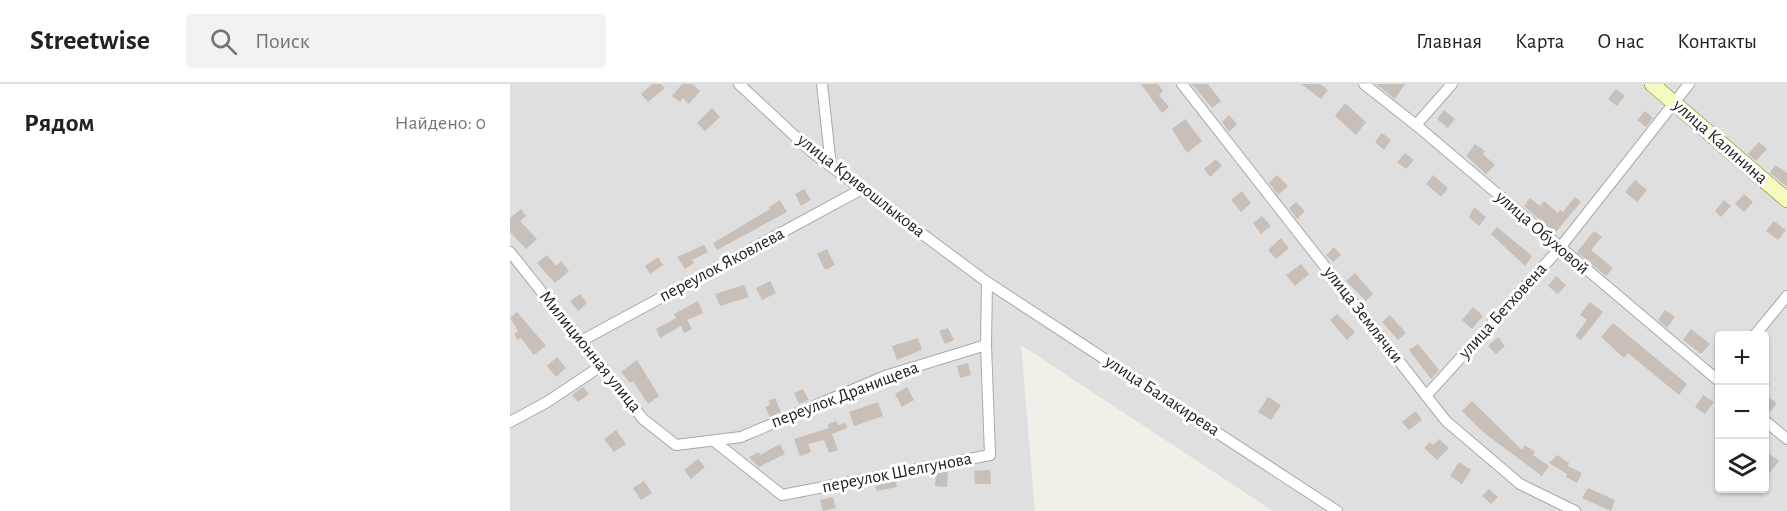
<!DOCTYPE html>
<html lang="ru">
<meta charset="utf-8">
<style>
:root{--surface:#fff;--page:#f2f2f2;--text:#222;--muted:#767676;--line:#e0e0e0}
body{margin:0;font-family:"Alegreya Sans",sans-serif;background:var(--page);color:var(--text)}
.controls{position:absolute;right:18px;bottom:18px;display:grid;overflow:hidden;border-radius:6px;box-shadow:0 2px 4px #0004}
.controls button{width:54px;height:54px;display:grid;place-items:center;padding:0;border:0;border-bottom:2px solid var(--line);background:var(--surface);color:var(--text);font:30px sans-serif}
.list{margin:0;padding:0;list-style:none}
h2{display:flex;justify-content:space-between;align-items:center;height:78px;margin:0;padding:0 24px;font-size:26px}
h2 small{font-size:20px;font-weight:400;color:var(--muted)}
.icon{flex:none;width:33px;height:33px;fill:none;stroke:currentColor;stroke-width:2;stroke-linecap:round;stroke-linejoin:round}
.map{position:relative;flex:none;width:1277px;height:427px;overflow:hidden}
header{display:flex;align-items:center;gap:36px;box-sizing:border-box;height:84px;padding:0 30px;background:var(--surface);border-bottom:2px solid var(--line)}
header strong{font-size:28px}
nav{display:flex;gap:33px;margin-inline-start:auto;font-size:21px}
.search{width:420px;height:54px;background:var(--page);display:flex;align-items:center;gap:15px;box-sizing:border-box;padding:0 21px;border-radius:6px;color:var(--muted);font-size:22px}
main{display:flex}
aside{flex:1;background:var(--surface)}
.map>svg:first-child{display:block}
.residential{fill:#e0dfdf;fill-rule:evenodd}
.building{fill:#c7bfb8}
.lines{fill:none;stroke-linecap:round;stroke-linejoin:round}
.street-casing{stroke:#a9a9a9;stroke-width:12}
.secondary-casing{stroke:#707d05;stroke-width:16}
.street{stroke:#fff;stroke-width:10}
.secondary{stroke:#f7fabf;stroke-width:15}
.labels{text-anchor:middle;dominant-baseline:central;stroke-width:6;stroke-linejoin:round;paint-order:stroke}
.street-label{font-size:18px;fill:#222;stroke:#fff}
</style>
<header>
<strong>Streetwise</strong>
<div class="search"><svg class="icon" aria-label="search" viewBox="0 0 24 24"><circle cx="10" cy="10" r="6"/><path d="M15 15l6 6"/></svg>Поиск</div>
<nav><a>Главная</a><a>Карта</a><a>О нас</a><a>Контакты</a></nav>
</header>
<main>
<aside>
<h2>Рядом<small>Найдено: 0</small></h2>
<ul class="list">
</ul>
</aside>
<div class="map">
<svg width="1277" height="427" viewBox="0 0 1277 427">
<rect width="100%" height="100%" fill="#f2efe9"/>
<path class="residential" d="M0,0H1277V427H763L511,261L525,427H0ZM1210,252H1254V404H1210Z"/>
<path class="building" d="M142,0H151L155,4L138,18L131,10Z
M172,0H182L190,7L179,20L173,14L170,18L162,12Z
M631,0H648L653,7L649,11L659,23L652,29Z
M682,0H698L711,17L702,24Z
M791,0H810L818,6L811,15Z
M866,0H895L885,15Z
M1106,5L1115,12L1107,22L1098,15Z
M835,19L856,38L846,51L825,32Z
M202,24L210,33L195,47L187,39Z
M934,26L945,35L938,44L927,35Z
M1135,27L1143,34L1136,43L1127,36Z
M719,31L727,40L719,48L712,38Z
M675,35L692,57L677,69L662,45Z
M872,49L881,56L874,66L865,58Z
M1249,58L1257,65L1246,77L1238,70Z
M965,60L975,67L973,70L985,81L976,90L956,72Z
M895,69L904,76L896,85L887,78Z
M706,75L712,82L700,93L694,85Z
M1265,81L1277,89V103L1260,89Z
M767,91L778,102L768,111L759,99Z
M923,91L938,104L931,113L916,100Z
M1125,96L1137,106L1127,118L1115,108Z
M294,105L301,116L291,122L285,110Z
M732,107L741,119L731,128L721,116Z
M1234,110L1243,118L1234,128L1225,120Z
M1065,113L1071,118L1045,149L1014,122L1020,114L1030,122L1034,117L1048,129L1050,126L1053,128Z
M270,116L277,128L207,166L203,159L260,125L259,123Z
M1214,116L1221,122L1211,133L1205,127Z
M786,118L795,127L787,135L779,124Z
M964,123L976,133L969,142L959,133Z
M11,125L16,132L10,137L27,155L16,165L0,148V134Z
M752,132L761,142L751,150L743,139Z
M1264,137L1276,146L1268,156L1256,147Z
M987,143L1022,172L1015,182L981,150Z
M1084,147L1092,153L1081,166L1103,184L1096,192L1067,168Z
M771,154L779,164L766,175L758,166Z
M194,161L198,168L182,176L184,179L175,185L167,173Z
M824,163L831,171L823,178L816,171Z
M317,165L325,181L315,186L307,170Z
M37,171L46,182L51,177L59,187L45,199L27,179Z
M148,173L153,181L140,190L135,182Z
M791,180L799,190L785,202L776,191Z
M845,189L863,210L856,217L836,197Z
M1046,192L1056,201L1048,210L1038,202Z
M260,197L266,209L252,216L246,204Z
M234,201L239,213L210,222L205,210Z
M70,210L77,219L68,227L60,217Z
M188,217L193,229L177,236L182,245L174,249L171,242L150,254L146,245L166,234L164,230Z
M1080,218L1093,228L1071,256L1065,252L1077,236L1070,231Z
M963,223L973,232L962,245L952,236Z
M1155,226L1165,233L1157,244L1148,236Z
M7,228L36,262L24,271L11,254L8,256L4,250L8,247L0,234Z
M827,230L845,248L837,256L820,236Z
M880,231L896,249L888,256L872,238Z
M1103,239L1177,300L1169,311L1118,269L1114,274L1091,253Z
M438,244L444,256L435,260L429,247Z
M1181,245L1200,260L1191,270L1173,256Z
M988,253L995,262L986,270L978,262Z
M408,254L412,266L387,276L382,262Z
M908,260L929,286L921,295L899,266Z
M47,273L56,284L46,293L37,282Z
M127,276L149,312L138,320L123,297L120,299L111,288Z
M458,279L461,291L450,294L447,282Z
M73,303L79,310L68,318L62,311Z
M397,303L404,316L392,323L385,310Z
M293,305L299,316L289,320L284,309Z
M1254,310L1267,319L1260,328L1254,324Z
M1193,311L1204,318L1195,330L1185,323Z
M758,313L771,321L761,336L748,328Z
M265,314L271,328L260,333L255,323L260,321L258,317Z
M962,317L1012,366L1015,361L1025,368L1023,371L1039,382L1032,392L973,348L952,327Z
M368,318L373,332L344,342L339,328Z
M906,327L912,336L899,346L892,338Z
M326,337L328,341L336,339L337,344L322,350L328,366L319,369L314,356L298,360L301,368L290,372L284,355L319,344L317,341Z
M106,346L116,360L104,368L94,355Z
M929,355L939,364L927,376L914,364L920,358L923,361Z
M270,360L275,370L249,383L239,373L249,368L250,371Z
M1254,366L1269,377L1260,389L1254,385Z
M1047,371L1059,379L1058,382L1072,389L1067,399L1056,393L1057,390L1039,379Z
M188,375L195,383L181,395L174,386Z
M949,378L961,386L952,400L940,392Z
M480,386L481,400H465L464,387Z
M438,387L437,403L425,402L426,389Z
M134,397L142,409L131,416L123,404Z
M386,397L387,403L367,407L365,401Z
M1078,404L1105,416L1101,427L1072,414Z
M979,405L988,413L981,420L972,412Z
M323,413L326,424L313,427L310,416Z"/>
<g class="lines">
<defs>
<path id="street" d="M229,0L303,69L477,198L827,427
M312,0L321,82
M672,0L936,337L1010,400L1065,427
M854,0L906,41L1210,298
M906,41L942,0
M0,168L133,335L166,361L231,353L375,292L476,261L477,198
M1244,252L1277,212
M71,257L352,105
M916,312L1049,165L1179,0
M1254,336L1277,355
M0,338L37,318L91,282
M204,357L272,411L480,371L476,261"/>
<path id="secondary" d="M1142,0L1277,116"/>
</defs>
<use href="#street" class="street-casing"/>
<use href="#secondary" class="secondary-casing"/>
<use href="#street" class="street"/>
<use href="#secondary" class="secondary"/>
</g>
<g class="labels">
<g class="street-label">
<text transform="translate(1210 58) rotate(41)">улица Калинина</text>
<text transform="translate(351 102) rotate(38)">улица Кривошлыкова</text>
<text transform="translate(1032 149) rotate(41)">улица Обуховой</text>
<text transform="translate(212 181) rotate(-28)">переулок Яковлева</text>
<text transform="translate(993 227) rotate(-48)">улица Бетховена</text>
<text transform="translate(853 231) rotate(52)">улица Землячки</text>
<text transform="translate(80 268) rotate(51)">Милиционная улица</text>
<text transform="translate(335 311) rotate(-21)">переулок Дранищева</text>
<text transform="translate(652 312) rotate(33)">улица Балакирева</text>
<text transform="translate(387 389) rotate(-11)">переулок Шелгунова</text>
</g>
</g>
</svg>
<div class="controls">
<button>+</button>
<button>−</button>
<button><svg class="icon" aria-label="layers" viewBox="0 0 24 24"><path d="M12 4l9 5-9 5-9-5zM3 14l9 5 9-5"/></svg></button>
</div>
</div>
</main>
